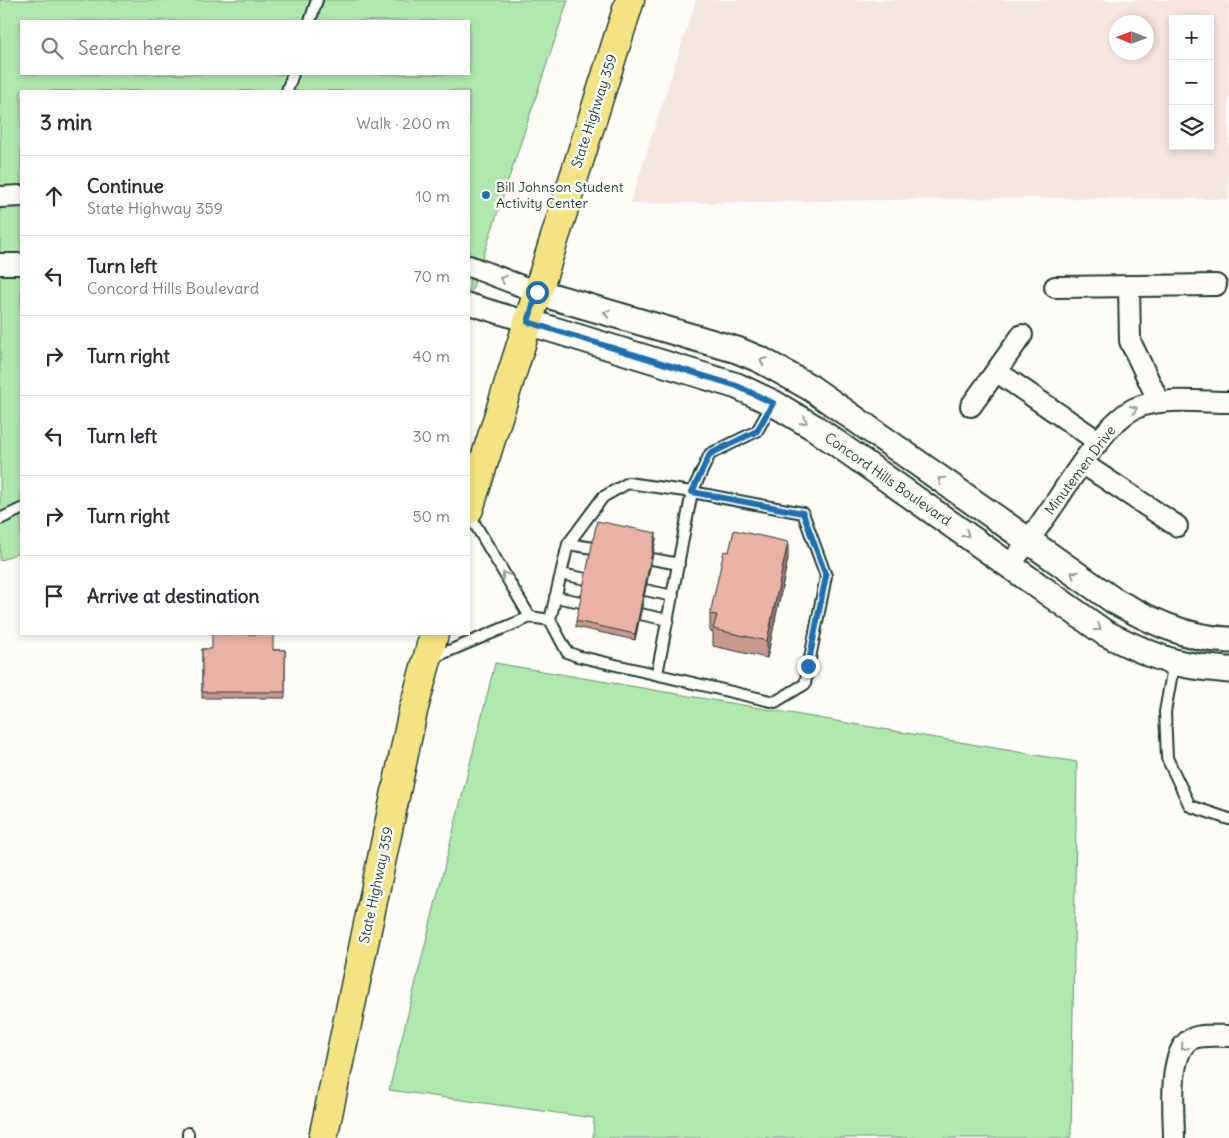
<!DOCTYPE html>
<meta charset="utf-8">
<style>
:root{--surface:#fff;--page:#f2f2f3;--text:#2b2b33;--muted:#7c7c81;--line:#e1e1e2}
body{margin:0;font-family:Delius,sans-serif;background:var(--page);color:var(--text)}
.controls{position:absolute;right:15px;top:15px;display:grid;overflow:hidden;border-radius:0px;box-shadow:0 2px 8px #0003}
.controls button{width:45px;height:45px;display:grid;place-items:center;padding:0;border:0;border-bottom:1px solid var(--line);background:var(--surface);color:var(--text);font:25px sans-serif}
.compass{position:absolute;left:1109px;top:15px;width:45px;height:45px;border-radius:50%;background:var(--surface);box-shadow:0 2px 8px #0003;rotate:271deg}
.stop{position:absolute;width:15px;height:15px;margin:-11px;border:4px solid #1f6fb2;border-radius:50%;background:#fff}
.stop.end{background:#1f6fb2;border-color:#fff;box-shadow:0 1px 5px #0008}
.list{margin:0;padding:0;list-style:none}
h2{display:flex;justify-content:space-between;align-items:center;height:65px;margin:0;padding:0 20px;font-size:21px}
h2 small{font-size:16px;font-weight:400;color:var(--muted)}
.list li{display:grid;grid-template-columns:32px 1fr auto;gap:15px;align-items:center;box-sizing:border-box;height:80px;padding:0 20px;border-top:1px solid var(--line)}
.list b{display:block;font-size:19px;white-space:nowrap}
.list p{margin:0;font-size:16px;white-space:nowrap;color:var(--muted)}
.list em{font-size:16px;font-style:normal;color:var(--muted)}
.icon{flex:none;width:28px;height:28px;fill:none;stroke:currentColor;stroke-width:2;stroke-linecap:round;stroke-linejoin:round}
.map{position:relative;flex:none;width:1229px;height:1138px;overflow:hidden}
.search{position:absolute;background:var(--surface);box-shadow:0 2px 8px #0003;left:20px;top:20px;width:450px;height:55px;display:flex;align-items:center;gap:12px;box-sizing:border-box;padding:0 18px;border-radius:0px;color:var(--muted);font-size:19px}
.panel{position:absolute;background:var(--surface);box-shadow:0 2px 8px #0003;left:20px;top:90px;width:450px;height:545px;border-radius:0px}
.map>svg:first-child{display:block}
.built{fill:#f7e6de;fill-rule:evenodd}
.green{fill:#afe9ad;stroke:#679370;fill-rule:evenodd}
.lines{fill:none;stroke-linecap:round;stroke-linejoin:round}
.service-casing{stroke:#1f3d34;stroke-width:14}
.minor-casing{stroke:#1f3d34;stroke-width:24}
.tertiary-casing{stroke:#1f3d34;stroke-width:29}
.primary-casing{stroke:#1f3d34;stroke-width:31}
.service{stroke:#fdfcf7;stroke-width:10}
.minor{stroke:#fdfcf7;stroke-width:20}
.tertiary{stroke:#fdfcf7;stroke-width:25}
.primary{stroke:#f4e382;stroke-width:28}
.wall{fill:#c9988e;stroke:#1f3d34}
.shaded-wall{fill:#a47c74;stroke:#1f3d34}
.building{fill:#eab1a5;stroke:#1f3d34}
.oneway{stroke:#8e9c96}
.route{stroke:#1f6fb2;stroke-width:6}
.poi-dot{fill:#1f6fb2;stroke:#fdfcf7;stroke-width:2}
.labels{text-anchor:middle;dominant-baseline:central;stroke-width:5;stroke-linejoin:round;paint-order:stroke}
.street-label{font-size:14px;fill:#1f3d34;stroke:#fdfcf7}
.poi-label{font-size:14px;fill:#1f3d34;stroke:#fdfcf7;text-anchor:start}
</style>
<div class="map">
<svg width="1229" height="1138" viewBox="0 0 1229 1138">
<rect width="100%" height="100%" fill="#fdfcf7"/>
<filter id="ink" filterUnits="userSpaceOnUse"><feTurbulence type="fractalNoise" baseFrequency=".02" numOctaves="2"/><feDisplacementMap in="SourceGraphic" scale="10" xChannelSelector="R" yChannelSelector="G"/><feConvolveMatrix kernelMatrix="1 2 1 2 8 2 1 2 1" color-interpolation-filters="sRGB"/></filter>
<g filter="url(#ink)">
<path class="built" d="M696,0H1229V199L1019,198L630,204ZM1173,19H1210V146H1173ZM1116,22H1146V52H1116Z"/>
<path class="green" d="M0,0H568L469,299V91H21V551L0,561ZM21,21H469V74H21Z
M495,663L1077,762L1071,1138H593L594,1118L389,1090Z"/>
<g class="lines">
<defs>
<path id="service" d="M310,21L317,0
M287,91L293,74
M469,514L530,617
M0,519L21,509
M568,544L593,548
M652,559L679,564
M561,574L586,579
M645,590L673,596
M555,597L581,602
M640,614L668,620
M432,658L530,617L550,620
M1174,662L1165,712L1167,758L1190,806L1229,819
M657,674L692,492L803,513L826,576L805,684L775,702L577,656L567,652L550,620L568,544L603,497L628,483L692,492L710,454L757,431L773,403
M188,1138V1133"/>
<path id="minor" d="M0,197L21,196
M0,264H21
M469,266L537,292
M1129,286L1130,341L1159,402
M1055,287L1216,285
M469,304L528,322
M996,371L1099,442
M971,406L1022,335
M1082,463L1177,526
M1010,565C1026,544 1042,522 1057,500C1074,474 1110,417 1138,407C1164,397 1202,402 1229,402
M1174,1138C1174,1114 1167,1052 1191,1039C1202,1034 1217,1036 1229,1036"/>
<path id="tertiary" d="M537,292L737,350L761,360L811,388L1113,600C1149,620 1187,639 1229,640
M528,322L737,386L773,403L815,428L1105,633C1127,644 1150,655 1174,662C1192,667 1211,668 1229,670"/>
<path id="primary" d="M469,509L630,0
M323,1138L413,711L434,634"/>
</defs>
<use href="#service" class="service-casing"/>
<use href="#minor" class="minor-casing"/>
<use href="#tertiary" class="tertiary-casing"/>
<use href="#primary" class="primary-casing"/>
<use href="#service" class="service"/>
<use href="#minor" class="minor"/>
<use href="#tertiary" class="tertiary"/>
<use href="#primary" class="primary"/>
</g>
<path class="wall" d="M656,539L635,640L576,627V621Z
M729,552L788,559L767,658L713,646V632L710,631V614Z
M202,649L285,650V698H202Z"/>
<path class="shaded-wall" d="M656,533V539L635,640V634Z
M788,542V559L767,658V641Z"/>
<path class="building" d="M597,521L656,533L635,634L576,621Z
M734,530L788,542L767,641L713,629L717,615L710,614L724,551L729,552Z
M212,634H273V650H285V692H202V649H212Z"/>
<defs><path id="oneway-chevron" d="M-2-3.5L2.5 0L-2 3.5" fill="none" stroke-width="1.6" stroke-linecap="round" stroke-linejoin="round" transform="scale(1.25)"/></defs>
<g class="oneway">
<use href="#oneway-chevron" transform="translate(503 279) rotate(-159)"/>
<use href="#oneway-chevron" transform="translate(607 313) rotate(-164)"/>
<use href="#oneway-chevron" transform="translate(763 361) rotate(-155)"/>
<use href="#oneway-chevron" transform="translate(1134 409) rotate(-25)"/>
<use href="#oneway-chevron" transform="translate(804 421) rotate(33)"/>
<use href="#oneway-chevron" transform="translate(941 480) rotate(-145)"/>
<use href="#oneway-chevron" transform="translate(966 534) rotate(35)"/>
<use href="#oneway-chevron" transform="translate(1074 574) rotate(-145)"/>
<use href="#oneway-chevron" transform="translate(505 575) rotate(-121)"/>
<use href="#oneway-chevron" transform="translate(1098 628) rotate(34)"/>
<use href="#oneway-chevron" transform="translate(1184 1047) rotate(131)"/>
</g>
</g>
<g class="lines" filter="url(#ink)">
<path class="route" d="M537,292L528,322L737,386L773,403L757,431L710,454L692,492L803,513L826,576L808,666"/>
</g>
<circle class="poi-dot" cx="486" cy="195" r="5"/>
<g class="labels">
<g class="street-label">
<text transform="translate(594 111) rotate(-72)">State Highway 359</text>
<text transform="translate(1080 470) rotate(-53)">Minutemen Drive</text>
<text transform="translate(888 479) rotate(35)">Concord Hills Boulevard</text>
<text transform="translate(376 885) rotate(-78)">State Highway 359</text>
</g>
<g class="poi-label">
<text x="496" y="187">Bill Johnson Student<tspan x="496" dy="16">Activity Center</tspan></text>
</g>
</g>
</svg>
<div class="controls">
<button>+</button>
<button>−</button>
<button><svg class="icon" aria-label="layers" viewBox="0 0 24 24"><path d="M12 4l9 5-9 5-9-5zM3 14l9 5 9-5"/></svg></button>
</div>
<svg class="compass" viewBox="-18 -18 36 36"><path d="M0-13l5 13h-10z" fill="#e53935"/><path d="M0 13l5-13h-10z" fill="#7c7c81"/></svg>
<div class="stop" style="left:537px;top:292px"></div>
<div class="stop end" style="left:808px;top:666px"></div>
<div class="search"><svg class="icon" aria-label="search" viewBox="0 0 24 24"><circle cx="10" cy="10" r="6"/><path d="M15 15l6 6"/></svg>Search here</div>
<section class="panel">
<h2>3 min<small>Walk · 200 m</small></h2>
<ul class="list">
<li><svg class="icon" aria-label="ahead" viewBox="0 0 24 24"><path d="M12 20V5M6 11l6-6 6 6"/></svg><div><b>Continue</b><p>State Highway 359</p></div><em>10 m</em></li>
<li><svg class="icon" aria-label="left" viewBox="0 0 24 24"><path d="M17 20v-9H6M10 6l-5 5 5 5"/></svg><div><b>Turn left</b><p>Concord Hills Boulevard</p></div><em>70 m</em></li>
<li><svg class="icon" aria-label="right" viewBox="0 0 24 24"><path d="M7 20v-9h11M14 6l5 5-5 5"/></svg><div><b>Turn right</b></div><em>40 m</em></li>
<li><svg class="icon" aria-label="left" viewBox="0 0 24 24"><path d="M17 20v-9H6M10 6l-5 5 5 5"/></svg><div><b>Turn left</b></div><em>30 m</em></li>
<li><svg class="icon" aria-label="right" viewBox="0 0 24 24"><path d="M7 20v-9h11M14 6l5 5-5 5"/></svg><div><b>Turn right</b></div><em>50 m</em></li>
<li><svg class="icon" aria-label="arrive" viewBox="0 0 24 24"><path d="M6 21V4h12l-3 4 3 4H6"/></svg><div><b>Arrive at destination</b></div></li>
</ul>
</section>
</div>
